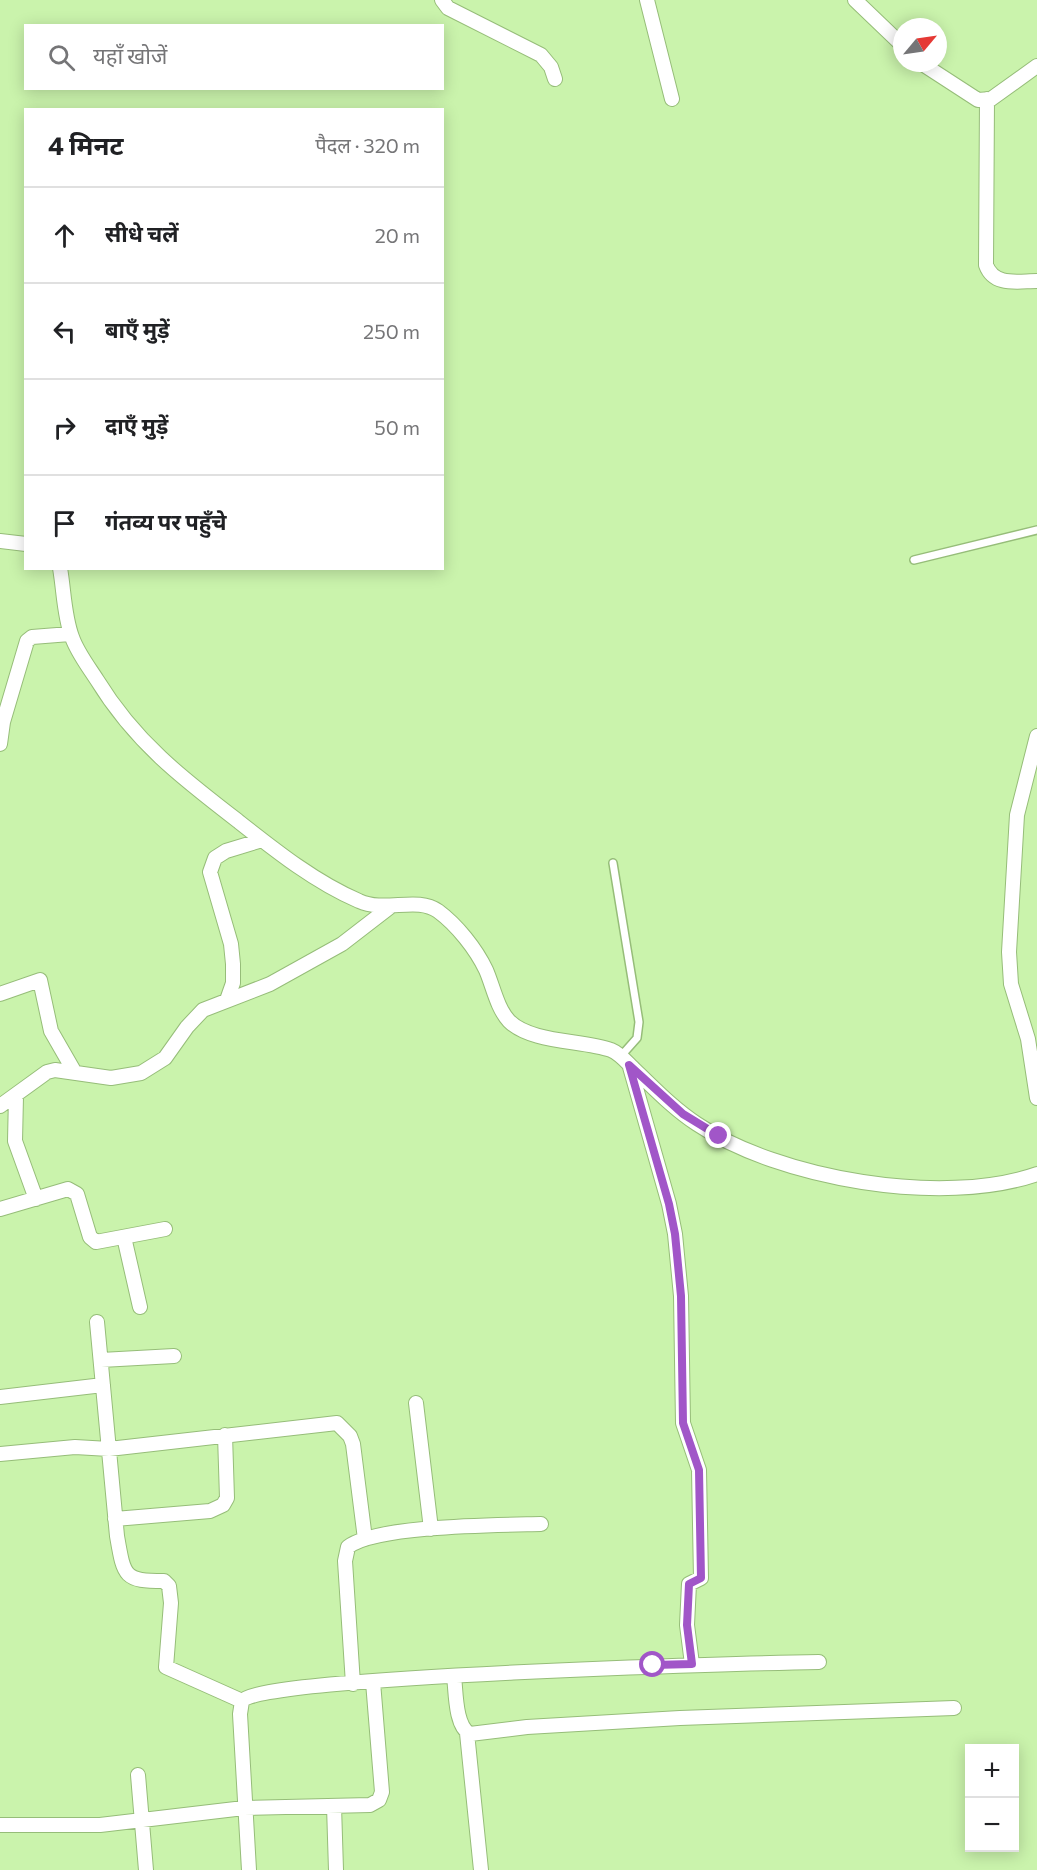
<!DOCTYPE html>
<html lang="hi">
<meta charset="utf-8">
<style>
:root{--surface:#fff;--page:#f2f2f2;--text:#202124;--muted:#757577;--line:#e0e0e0}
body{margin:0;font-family:Commissioner,"Noto Sans Devanagari",sans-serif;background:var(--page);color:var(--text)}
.controls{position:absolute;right:18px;bottom:18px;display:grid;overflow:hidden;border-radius:0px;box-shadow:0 3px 15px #0003}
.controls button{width:54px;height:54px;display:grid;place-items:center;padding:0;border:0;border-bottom:2px solid var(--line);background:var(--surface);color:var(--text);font:30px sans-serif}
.compass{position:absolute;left:893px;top:18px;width:54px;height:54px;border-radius:50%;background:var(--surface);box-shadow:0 3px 15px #0003;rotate:61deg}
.stop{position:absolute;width:18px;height:18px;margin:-14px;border:4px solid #a156c8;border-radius:50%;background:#fff}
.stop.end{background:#a156c8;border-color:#fff;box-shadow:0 2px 6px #0008}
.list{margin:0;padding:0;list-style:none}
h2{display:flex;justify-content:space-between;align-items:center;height:78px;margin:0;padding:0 24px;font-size:26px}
h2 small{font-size:20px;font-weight:400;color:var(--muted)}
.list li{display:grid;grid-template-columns:39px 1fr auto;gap:18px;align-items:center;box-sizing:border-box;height:96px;padding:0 24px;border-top:2px solid var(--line)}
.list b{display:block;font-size:22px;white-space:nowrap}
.list em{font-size:20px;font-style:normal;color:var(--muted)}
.icon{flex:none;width:33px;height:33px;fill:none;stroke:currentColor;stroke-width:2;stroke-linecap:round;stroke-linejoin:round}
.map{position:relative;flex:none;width:1037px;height:1870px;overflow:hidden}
.search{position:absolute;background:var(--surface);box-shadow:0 3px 15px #0003;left:24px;top:24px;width:420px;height:66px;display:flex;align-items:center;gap:15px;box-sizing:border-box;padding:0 21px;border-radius:0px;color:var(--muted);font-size:22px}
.panel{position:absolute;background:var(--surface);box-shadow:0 3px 15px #0003;left:24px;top:108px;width:420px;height:462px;border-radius:0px}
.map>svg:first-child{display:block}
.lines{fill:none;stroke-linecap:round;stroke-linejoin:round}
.service-casing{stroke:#96bd79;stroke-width:10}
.minor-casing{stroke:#96bd79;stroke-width:16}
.service{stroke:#fff;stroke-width:7}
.minor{stroke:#fff;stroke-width:14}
.route{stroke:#a156c8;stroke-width:8}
</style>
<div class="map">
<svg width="1037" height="1870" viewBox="0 0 1037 1870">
<rect width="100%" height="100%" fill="#caf3ac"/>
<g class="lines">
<defs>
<path id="service" d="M914,560L1037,530
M613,863L639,1022L637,1038L621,1056"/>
<path id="minor" d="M442,0L448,8L541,55L551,67L555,79
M647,0L672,99
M855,0L902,45
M921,63L978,100L991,99L1037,66
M987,99L986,265C994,287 1018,281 1037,281
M0,541L26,544
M60,568C64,591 64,616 72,637C77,652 88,666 97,680C135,742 182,778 238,821C276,851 315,882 359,901C385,913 417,896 438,911C457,925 476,949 486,970C493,986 497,1008 509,1021C531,1043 583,1040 611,1050C621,1054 628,1064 635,1070C655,1089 674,1109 697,1124C779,1179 943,1207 1037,1174
M1037,736L1017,815L1009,952L1011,984L1028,1039L1037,1098
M0,744L3,722L27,641L32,637L70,634
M0,994L40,980L51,1031L74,1071
M227,1000L233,983V964L231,944L210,872L215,858L226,851L262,840
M630,1067L669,1204L675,1234L681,1296L683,1423L699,1470L701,1578L689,1584L687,1625L692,1664
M16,1096L15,1141L36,1199
M0,1106L47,1072L55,1070L111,1078L141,1073L165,1058L187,1027L203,1010L270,984L342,944L390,907
M0,1209L68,1189L77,1194L90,1237L96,1242L165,1229
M124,1237L140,1307
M97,1322L117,1536C124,1577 124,1581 164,1581L169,1586L171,1603L166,1667L242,1701
M101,1360L174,1356
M0,1397L103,1385
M416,1403L431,1529
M0,1454L75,1447L109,1449L337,1423L350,1436L353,1444L365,1539
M115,1519L210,1511L223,1505L227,1498L225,1435
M454,1676C456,1692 455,1726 470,1734L527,1727L680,1718L954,1708
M353,1684L345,1561L348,1547C376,1525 502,1525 541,1524
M467,1733L481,1870
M138,1775L146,1870
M334,1806L336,1870
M0,1825H100L244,1808L370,1805L379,1800L382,1792L373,1682
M249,1870L240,1714L242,1701C258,1676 757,1663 819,1662"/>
</defs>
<use href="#service" class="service-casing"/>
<use href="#minor" class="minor-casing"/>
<use href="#service" class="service"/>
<use href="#minor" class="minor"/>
</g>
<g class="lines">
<path class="route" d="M653,1665L692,1664L687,1625L689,1584L701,1578L699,1470L683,1423L681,1296L675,1234L669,1204L629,1065L683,1114L719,1136"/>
</g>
</svg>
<div class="controls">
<button>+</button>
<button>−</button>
</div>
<svg class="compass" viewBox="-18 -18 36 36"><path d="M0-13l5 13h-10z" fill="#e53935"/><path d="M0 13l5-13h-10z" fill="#757577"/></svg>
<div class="stop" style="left:653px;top:1665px"></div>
<div class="stop end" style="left:719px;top:1136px"></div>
<div class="search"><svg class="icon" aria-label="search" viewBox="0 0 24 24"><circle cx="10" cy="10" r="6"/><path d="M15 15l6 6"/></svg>यहाँ खोजें</div>
<section class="panel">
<h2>4 मिनट<small>पैदल · 320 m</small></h2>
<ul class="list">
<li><svg class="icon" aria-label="ahead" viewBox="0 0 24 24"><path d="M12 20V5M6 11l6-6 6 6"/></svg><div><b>सीधे चलें</b></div><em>20 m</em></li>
<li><svg class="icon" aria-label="left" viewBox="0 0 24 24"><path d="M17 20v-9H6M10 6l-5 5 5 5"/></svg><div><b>बाएँ मुड़ें</b></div><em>250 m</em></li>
<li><svg class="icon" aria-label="right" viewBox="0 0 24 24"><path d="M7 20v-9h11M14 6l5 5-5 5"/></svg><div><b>दाएँ मुड़ें</b></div><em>50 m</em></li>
<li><svg class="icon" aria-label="arrive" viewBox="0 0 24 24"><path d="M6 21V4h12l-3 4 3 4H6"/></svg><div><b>गंतव्य पर पहुँचे</b></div></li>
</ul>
</section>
</div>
